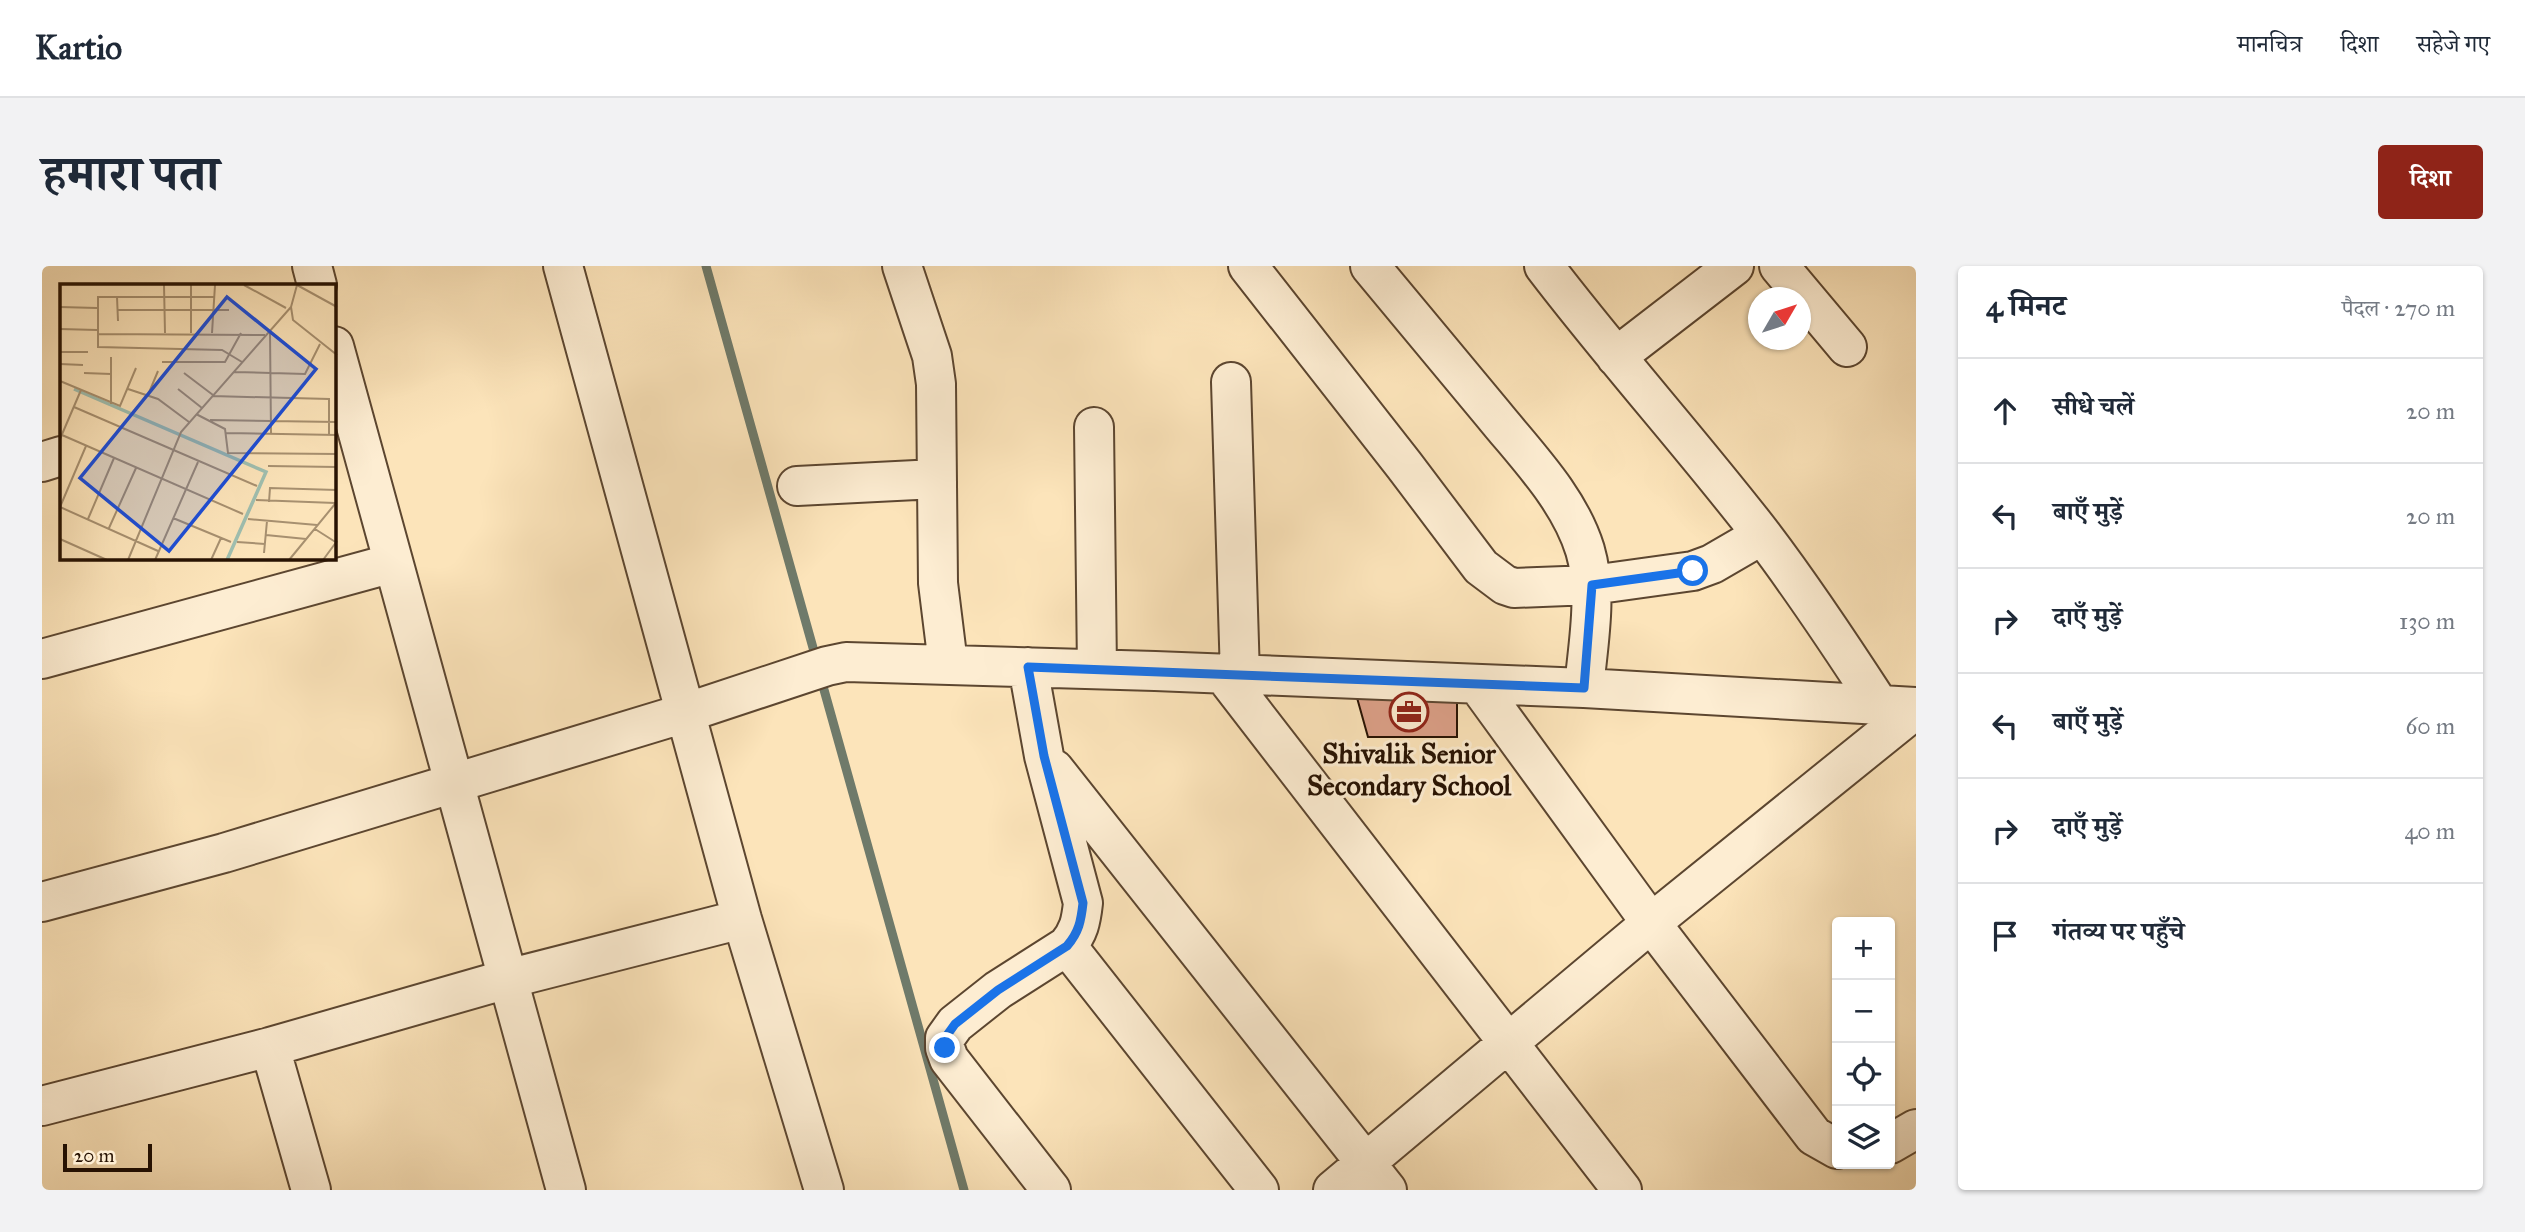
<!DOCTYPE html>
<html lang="hi">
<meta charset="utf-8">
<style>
:root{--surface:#fff;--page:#f2f2f3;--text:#1f2937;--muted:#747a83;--line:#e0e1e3;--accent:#8f2418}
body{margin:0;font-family:"IM FELL Great Primer","Noto Serif Devanagari",serif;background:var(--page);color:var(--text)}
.controls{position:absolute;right:21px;bottom:21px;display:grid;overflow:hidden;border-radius:7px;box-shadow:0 2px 5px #0004}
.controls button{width:63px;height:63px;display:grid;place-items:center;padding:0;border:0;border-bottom:2px solid var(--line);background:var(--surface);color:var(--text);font:35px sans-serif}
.compass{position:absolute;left:1706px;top:21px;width:63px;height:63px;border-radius:50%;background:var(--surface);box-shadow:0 2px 5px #0004;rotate:51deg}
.scale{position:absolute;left:21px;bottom:18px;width:89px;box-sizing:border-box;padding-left:7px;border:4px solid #271202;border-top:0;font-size:19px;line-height:24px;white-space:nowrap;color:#271202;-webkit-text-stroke:5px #fdedd2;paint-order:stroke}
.stop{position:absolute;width:21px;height:21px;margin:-16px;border:5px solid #1a73e8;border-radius:50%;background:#fff}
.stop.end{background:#1a73e8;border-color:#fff;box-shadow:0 2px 7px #0008}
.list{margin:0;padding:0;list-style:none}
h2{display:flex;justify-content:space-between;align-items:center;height:91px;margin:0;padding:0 28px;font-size:30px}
h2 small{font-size:23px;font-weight:400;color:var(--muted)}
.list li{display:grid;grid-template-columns:46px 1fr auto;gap:21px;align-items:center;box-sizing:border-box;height:105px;padding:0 28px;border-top:2px solid var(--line)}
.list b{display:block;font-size:26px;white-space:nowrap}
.list em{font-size:23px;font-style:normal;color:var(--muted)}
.icon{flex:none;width:38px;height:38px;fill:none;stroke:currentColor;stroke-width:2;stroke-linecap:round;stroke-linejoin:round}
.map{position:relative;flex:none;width:1874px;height:924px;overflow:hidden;border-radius:7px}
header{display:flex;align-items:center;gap:42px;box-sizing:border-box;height:98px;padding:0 35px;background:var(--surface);border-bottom:2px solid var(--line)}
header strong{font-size:33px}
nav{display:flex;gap:38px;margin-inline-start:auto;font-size:24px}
.intro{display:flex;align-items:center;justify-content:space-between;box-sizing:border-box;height:168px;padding:0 42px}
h1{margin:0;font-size:49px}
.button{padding:18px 32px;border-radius:7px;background:var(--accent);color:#fff;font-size:24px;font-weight:700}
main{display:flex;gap:42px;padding:0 42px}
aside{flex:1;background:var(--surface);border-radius:7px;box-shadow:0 2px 5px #0004}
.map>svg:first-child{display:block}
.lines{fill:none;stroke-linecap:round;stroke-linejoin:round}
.stream{stroke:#6f7a6a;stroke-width:9}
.building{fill:#dca088;stroke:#271202;stroke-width:2}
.minor-casing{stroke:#5c4630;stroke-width:42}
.minor{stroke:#fdedd2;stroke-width:38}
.route{stroke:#1a73e8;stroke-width:9}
.labels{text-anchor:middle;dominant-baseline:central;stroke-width:6;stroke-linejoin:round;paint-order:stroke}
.poi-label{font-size:28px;font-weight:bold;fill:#271202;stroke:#fdedd2}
.inset-river{fill:none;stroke:#9fbfb0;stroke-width:3.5}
.inset-road{fill:none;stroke:#a79070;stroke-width:2}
.view{fill:#1d4ed8;fill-opacity:0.15;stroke:#1d4ed8;stroke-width:3.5}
.inset-edge{fill:none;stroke:#271202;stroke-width:3.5}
</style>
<header>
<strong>Kartio</strong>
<nav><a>मानचित्र</a><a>दिशा</a><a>सहेजे गए</a></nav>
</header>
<div class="intro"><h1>हमारा पता</h1><a class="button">दिशा</a></div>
<main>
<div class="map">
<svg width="1874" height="924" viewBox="0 0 1874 924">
<rect width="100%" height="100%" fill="#fce4ba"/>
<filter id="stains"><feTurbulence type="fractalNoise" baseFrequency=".00286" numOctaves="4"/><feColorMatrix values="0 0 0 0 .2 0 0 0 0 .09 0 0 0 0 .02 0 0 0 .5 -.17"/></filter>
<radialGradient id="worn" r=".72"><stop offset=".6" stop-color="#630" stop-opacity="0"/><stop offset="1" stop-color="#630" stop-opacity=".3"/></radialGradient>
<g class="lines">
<path class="stream" d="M664,0L775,396
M779,413L922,924"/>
</g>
<path class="building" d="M1312,421H1415V471H1326Z"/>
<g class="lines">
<defs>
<path id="minor" d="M270,0L275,19
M521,0L700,653L782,924
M860,0L890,90L894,118L896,317L906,398
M1206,0L1362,199L1439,301L1463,319L1472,322L1550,319L1651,305L1670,298L1720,269
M1328,0C1369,49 1410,99 1451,148C1485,190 1527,232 1543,284C1556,328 1546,378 1542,422
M1502,0C1572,92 1650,178 1721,270C1762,324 1799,380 1836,437
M1737,0L1805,81
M292,80L524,924
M1574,91L1692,0
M1189,116L1198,410
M1052,161L1055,403
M0,196L19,190
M755,220L894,213
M0,393L351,297
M986,401L1002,490L1041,637C1039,655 1037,666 1025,680L956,724L913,758L903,772V782L907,793L1009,924
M1182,409L1580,924
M1436,419L1609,657L1772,870L1795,883
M1012,503L1345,924
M0,636L182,587L643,447L785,400L804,396L1113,405L1542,422L1874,441
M1025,680L1217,924
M228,781L269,924
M0,840L228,781L465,713L700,653
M1848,878L1874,863
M1291,924L1609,657L1874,443"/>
</defs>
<use href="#minor" class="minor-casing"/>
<use href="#minor" class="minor"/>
</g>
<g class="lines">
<path class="route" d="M903,782V772L913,758L956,724L1025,680C1037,666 1039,655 1041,637L1002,490L986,401L1542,422L1550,319L1651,305"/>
</g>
<defs>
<symbol id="office-ring" viewBox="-11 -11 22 22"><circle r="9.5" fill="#fdedd2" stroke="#8f2418" stroke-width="1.5"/><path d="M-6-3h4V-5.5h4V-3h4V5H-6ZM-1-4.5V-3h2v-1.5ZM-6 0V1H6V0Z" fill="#8f2418"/></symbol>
</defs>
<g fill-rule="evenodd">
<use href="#office-ring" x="1345" y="424" width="44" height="44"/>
</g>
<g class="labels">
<g class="poi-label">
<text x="1367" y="487">Shivalik Senior<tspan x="1367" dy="32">Secondary School</tspan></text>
</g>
</g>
<g transform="translate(18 18)">
<rect width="276" height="276" fill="#fce4ba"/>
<path class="inset-river" d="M14,105L206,188L167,276"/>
<path class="inset-road" d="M104,1L105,49M184,1L226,24M237,1L277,23M237,1L231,23L233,36L277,71M57,13L58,37M155,13H38V63L162,66L182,78M0,23L37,24M58,26H169M0,45L37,46M210,48L211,149M131,49V1M152,49L155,1M38,50L205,51M0,68H28M51,73V120M102,78H165L181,49M0,80L23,81M174,88L245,90L260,60M24,89L51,90M124,89L153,111M0,97L60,122L76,84M68,105L98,115L129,138M118,105L142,124M88,111L98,87M152,112L269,115V151M14,123L197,202M136,130L165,145L168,169L277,170M150,136L277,138M166,149L277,151M2,151L183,230M0,155L21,106M208,182L277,183M196,216L275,219M209,218L210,204L277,206M0,223L98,267M0,223L26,162M113,234L171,258M28,235L54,174M188,235L257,241M49,244L76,184M255,245L277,259M206,251L246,255M0,255L47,276M177,258L205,260M204,269L207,237M68,276L121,148L231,23M95,276L138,178M151,276L161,254M229,276L275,220M263,276L277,257"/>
<path class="view" d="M167,13L256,85L109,267L20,194Z"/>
<rect width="276" height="276" class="inset-edge"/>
</g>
<rect width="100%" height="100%" filter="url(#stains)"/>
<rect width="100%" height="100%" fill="url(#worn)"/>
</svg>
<div class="controls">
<button>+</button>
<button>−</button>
<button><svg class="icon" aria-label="locate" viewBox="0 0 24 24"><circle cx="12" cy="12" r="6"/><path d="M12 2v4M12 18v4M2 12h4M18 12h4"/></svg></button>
<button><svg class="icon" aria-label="layers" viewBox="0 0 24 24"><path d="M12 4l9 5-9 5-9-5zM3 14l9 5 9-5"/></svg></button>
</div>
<svg class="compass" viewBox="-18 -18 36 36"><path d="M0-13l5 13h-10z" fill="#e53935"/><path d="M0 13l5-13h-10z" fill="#747a83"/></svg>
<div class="scale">20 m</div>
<div class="stop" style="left:1651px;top:305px"></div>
<div class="stop end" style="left:903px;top:782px"></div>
</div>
<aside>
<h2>4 मिनट<small>पैदल · 270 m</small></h2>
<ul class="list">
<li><svg class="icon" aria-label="ahead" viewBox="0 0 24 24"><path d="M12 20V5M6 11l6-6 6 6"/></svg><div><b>सीधे चलें</b></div><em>20 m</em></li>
<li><svg class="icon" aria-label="left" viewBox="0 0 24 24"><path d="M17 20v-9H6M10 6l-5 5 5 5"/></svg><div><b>बाएँ मुड़ें</b></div><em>20 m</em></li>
<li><svg class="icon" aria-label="right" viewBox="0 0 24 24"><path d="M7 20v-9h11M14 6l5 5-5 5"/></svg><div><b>दाएँ मुड़ें</b></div><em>130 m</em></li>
<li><svg class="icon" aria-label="left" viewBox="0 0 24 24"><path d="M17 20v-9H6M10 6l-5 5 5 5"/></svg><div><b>बाएँ मुड़ें</b></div><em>60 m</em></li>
<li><svg class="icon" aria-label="right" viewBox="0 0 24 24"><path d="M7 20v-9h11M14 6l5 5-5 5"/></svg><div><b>दाएँ मुड़ें</b></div><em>40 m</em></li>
<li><svg class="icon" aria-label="arrive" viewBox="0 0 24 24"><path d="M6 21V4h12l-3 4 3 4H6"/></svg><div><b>गंतव्य पर पहुँचे</b></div></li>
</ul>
</aside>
</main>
